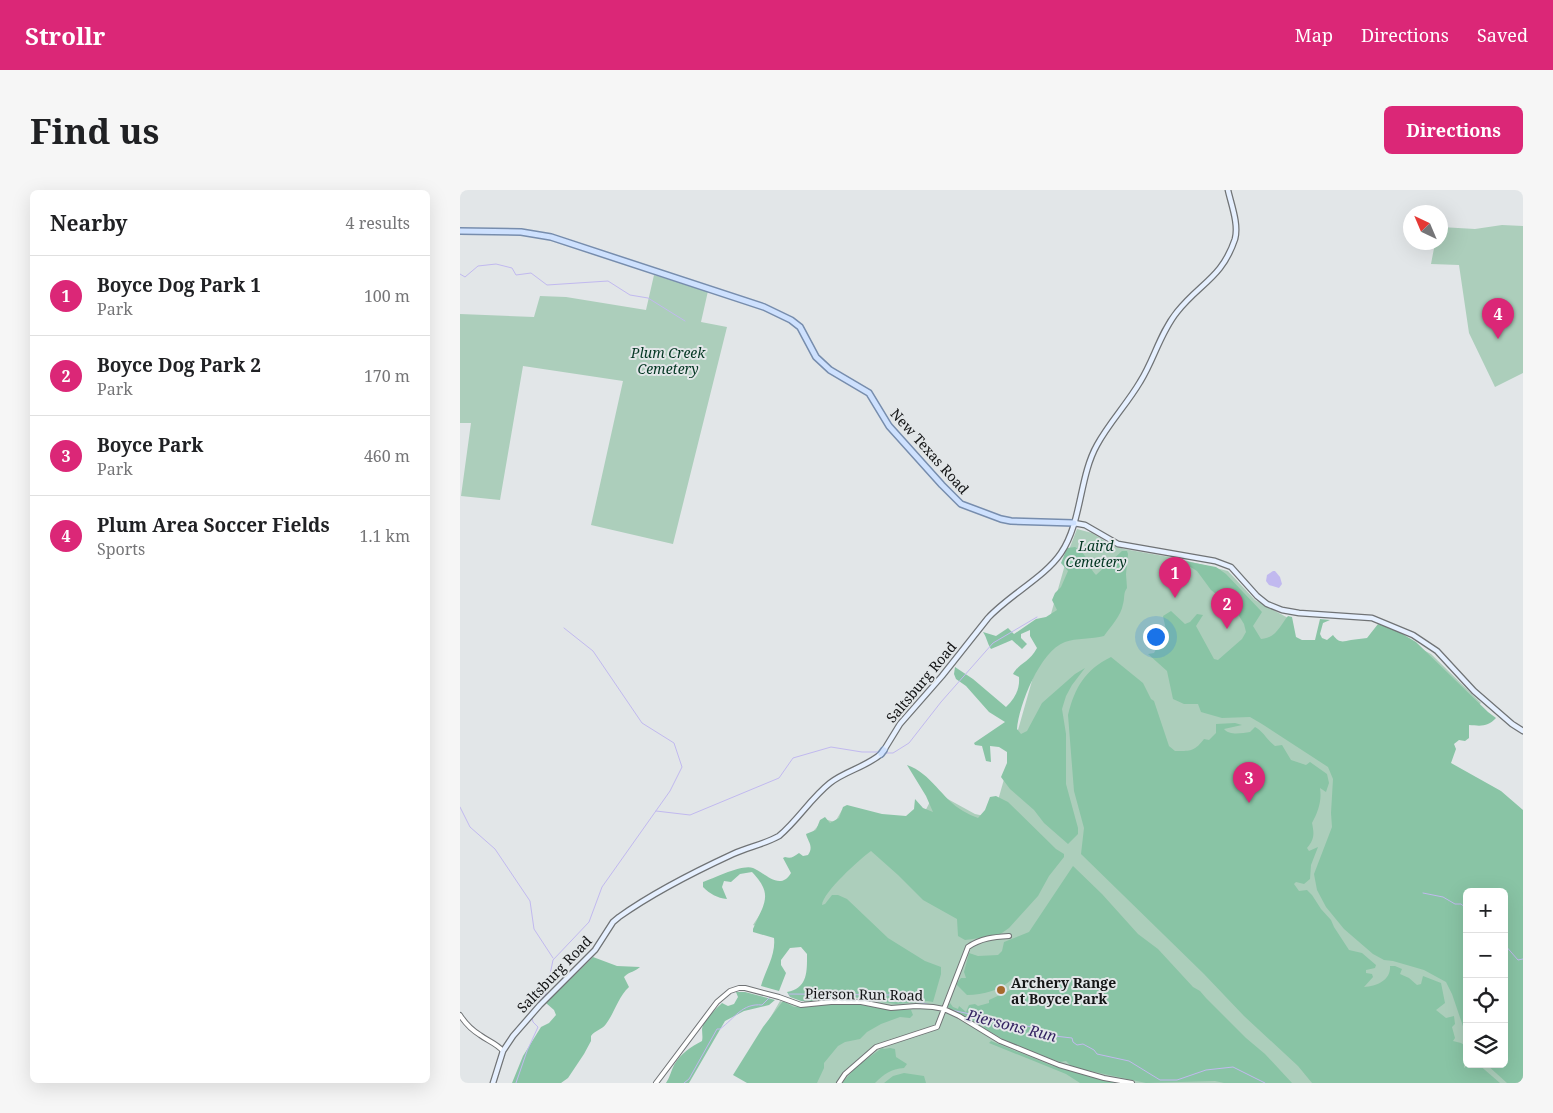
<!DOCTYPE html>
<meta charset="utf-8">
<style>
:root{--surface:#fff;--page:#f6f6f6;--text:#202124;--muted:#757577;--line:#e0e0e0;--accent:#db2777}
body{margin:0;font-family:"Noto Serif",serif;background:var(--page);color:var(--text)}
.controls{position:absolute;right:15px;bottom:15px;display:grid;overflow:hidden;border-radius:8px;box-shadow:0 5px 20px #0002}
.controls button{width:45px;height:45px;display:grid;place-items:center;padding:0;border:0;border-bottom:1px solid var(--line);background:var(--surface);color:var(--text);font:25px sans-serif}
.compass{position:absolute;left:943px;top:15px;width:45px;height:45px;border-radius:50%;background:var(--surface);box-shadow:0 5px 20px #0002;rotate:316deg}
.you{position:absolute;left:695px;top:446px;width:18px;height:18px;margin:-12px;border:4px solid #fff;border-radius:50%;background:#1a73e8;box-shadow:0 0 0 8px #1a73e833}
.badge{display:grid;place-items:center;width:32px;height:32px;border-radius:50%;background:var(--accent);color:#fff;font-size:16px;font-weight:700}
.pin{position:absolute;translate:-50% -41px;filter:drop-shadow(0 1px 2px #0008)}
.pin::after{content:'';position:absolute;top:26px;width:18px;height:15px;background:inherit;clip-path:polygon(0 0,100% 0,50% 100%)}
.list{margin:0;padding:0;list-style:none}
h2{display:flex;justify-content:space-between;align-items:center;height:65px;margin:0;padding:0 20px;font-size:21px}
h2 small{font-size:16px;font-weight:400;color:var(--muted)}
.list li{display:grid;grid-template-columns:32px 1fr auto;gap:15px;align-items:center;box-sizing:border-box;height:80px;padding:0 20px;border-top:1px solid var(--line)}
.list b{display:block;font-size:19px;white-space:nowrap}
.list p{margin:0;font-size:16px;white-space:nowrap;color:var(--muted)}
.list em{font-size:16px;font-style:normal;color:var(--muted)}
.icon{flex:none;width:28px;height:28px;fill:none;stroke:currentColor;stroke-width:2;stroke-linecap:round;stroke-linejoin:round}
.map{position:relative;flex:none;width:1063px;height:893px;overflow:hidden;border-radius:8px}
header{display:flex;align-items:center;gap:30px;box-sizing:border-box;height:70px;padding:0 25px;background:var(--accent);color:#fff}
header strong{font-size:24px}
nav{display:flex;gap:28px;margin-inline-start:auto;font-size:18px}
.intro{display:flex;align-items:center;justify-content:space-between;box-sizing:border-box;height:120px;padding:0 30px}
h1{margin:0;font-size:35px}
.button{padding:12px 22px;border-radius:8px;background:var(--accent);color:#fff;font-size:18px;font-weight:700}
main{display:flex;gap:30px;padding:0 30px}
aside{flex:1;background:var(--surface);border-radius:8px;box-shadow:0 5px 20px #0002}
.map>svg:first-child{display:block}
.green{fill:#accebb;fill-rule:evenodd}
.forest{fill:#89c4a5}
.water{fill:#c1b9ef}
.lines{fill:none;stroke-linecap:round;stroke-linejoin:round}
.stream{stroke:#c1b9ef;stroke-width:1}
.tertiary-casing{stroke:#707375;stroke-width:6}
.secondary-casing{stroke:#707375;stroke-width:7}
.primary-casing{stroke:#778dad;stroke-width:8}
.tertiary{stroke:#fff;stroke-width:4}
.secondary{stroke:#e6f0ff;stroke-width:4.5}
.primary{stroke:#cee1fe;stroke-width:5}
.poi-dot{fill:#a66a2d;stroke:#e2e6e8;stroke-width:2}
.labels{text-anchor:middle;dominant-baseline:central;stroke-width:4;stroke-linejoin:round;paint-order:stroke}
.park-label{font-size:14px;font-style:italic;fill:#033622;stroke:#e2e6e8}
.street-label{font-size:14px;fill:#141516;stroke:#e2e6e8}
.poi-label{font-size:14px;font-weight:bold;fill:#141516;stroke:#e2e6e8;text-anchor:start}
.water-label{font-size:15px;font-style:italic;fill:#342362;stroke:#e2e6e8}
</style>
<header>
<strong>Strollr</strong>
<nav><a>Map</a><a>Directions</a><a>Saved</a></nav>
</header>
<div class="intro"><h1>Find us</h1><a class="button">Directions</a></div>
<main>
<aside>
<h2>Nearby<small>4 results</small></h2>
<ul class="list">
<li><span class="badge">1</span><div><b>Boyce Dog Park 1</b><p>Park</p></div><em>100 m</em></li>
<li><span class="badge">2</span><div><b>Boyce Dog Park 2</b><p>Park</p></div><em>170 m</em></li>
<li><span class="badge">3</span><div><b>Boyce Park</b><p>Park</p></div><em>460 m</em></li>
<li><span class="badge">4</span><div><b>Plum Area Soccer Fields</b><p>Sports</p></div><em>1.1 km</em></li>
</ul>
</aside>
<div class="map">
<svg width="1063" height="893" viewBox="0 0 1063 893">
<rect width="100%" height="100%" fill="#e2e6e8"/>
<path class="green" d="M1042,35L1063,36V183L1035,197L1009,143L999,75L971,74L975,53L981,52V37L1015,39Z
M194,85L248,101L241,132L267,137L213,354L131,335L163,191L63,176L40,310L1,306L11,233H0V124L74,127L80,106L106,107L186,120Z
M617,339L632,343L648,353L664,359L715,368L768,381L795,410L830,429L833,454H906L921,438L971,464L1021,513L972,553L985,570L1063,634V893H301L278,883L320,811L345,818L344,811L351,754L293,735L311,707L362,656L350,645L364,629L375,632L382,620L458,635L475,602L515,624L533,628L610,357ZM1007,702H1044V874H1007Z"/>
<path class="forest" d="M615,357C629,365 626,374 636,385L662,361H667L668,364L666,384L667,398C663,403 665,408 663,414C661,426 651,436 644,446C632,449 616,448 605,452C580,461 559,515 557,539L561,544L567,541L582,513L615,484L625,478L612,495L606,506L602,519L606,544V594L618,638V644L608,654L584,633L574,620L550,599L541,587L547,573V562L539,557L530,556L531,572L526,571L522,556L515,555L514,553L545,532L529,522L506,496L496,489L494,484L495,477L513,489L546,517C555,509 560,499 559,487L553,484C559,473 569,473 577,458L570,446V440L561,444V448L567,454L562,459L552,450L531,459C527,453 527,448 523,442L536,446L548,438L554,444L576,429L586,427L597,420L592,410L595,403L601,397L608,381L601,373L607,358Z
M719,370L756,377L766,384L802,422L793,436L801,449C816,448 819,437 828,426L832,427L836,447L842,450H855L860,429L870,430L863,433L860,444L862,448L867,450L873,445C879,453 882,452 891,450C896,449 902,449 907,448L918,434L939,442L956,452L1028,522L1036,528C1028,537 1021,536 1009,535V548L1005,551L999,550L994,554L996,559L991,573L1041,601L1063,620V893H1047L1026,874H1044V702H1007V848L992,804L986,792L964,780L933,771L924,770L913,764L884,739L866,717L857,700L854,684L872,637L871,623L873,589L868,577L802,534L790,527L762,528L741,522L738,514H724L713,509L707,481L688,464L694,463L706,440L703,426L711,421L725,434L730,432L737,424L743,425L736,436L754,469L758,470L782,449L786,442L784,434L768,408H761L751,400L737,381Z
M651,467L683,493L691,509L694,511L709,556L715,561C730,561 734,562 744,549L749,550L756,543V534L775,533L782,535L764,539C770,546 782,543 790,542L795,537C803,541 807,550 815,556L822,555L831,570L846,575L850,572L867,584L869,593L866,602L860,598C862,611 858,622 852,633C854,643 855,649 847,658L849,661L858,657L851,675L850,689L844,694L836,692L834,694L839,701L847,700L852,705L861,719L871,730L874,737L889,760L902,763L916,775L915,778L906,780V783L912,784L913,787L904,797C917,796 931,790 930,776H935L942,779L940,784L949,788L957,795L961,794L963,786L981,793L985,813L976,820L986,828L994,826L995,834L992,837L995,848L993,851L1001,853L1007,857V866L1004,867V878L1009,874H1018L1040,893H852L838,876L784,826L744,784L621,664L624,638L614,601L608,525C615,497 625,480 651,467Z
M447,575C471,583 482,609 503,621C508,624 513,626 518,628L525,620L530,607L536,606L548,612L596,659L604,664V667L589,686L578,706L549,738L539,745L513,749L505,750L498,746L497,729L463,710L438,685L411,661C400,669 363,702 362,715L365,714L372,705H378L387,709L428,748L436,753L465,771L481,777V784L473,812L467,811L436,814L396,808H369L352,811H341L330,807L327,802C348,798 347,781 347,764L341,757L330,758L321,770V775L326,783L319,801L301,796C305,781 316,765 314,748L293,742V739C304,713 314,705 292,682L280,684L271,692L264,691L262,697L267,709C257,708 250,704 243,697V692C255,688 282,674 293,678C304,682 320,702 331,683L323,668L325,667C331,669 333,667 339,663L343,666L348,665C354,656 348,652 346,644L356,640L360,630L365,627L370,633L379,628L383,617L387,615L422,624L446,626L454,619L455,609L463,618L473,622L466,606Z
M613,676L642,704L678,744L698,759L733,797L740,801L746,808L786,848L805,864L832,893H764L755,891L686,893L621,879L611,876L606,871L600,872C581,865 561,858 543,849C524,839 508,827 489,819L488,816L490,813L493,817L498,819L499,816L506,822L509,815L515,814L518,816L529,813V810L557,797V792L553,788C542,800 523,805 507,805L496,794L501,788H506L504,782L509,763L518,766L538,765L542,761L544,752L569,742Z
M133,767L157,776L180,777C175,782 170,781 164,787L169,797C158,807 155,822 146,834C142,840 135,840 131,846V851L124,864L108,888L101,893H52L63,866L81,837L89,833L96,825L94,820L86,813Z
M276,802H285L315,810L309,815L284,821L265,831L229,893H206C210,887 211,881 214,875C221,863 231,857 242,851C243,847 242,843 242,839C243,830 256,819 262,813L268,816L274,814L278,807Z
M323,811L334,817L381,814H395L432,820H451L453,825L450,828L440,827L421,834L407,842L400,849L385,852L378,856L364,873V878L357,893H287L273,885L303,837Z
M531,851L593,876L656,893H620L606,884L529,853Z
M422,858L424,859L430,858L435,859L436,867L447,874L444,878C431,879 424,884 415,893H382L397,876Z
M444,883L464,886L466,893H424L433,886Z"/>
<path class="water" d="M813,381H815L820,387L822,394L819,398L809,395L806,391L807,385Z"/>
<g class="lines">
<path class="stream" d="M0,84L5,87L18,76L36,74L52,78L56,85L71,83L87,95L148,91L170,105L188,108L225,131
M424,563H433L449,553L481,512L533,453L577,427
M0,617L10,637L35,659L70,711L74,739L93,768
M196,621L230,625L319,588L333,568L371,557L402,562H420
M963,703L983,707L995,714H1001L1007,719
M1044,754L1058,770L1063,769
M329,804L433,805L474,816
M491,820L581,839L586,845L612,848L613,852L617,855L623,854L634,860L637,864L669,871L700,890H717L746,880L773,877L805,893
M70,822L86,804L93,770L129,732L142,697L210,601L222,577L214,553L182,533L133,461L104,438
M56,893L67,861L78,837L73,832L72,828
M224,893L229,889L257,839H260C275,828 282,813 302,815L310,807"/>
<defs>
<path id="tertiary" d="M0,825C5,833 12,840 20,845C28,851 36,853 43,861
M196,893L257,812L270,801L279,798H285L319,807L341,815L371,812H401L431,818L456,816L473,817L484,819L499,826L540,851L599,875L644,888L672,893
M379,893L385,884L416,857L477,837L508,757C521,748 534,747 549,746"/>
<path id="secondary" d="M614,333L625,335L658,354L755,371L771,377L797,406L807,414L822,420L839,423L912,428L953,445L977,461L1014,501L1052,534L1063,541
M424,560L440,534L482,486L528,428C549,405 585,387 601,363C622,332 619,287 637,255C649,233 667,214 680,192C694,170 700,143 717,122C740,93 762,88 775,49C779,34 771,14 768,0
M33,893L43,861L53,846L80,815L135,760L153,732L159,727C194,702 234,682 273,664C288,657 305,654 319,646C338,630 351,608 370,593C385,581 406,577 421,564"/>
<path id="primary" d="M0,41L61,42L91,47L304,117L331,130L340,137L356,167L370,180L409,203L429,236L482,295L501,314L541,329L551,331L614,333
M421,564L424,560"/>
</defs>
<use href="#tertiary" class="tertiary-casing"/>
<use href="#secondary" class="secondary-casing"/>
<use href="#primary" class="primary-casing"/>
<use href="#tertiary" class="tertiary"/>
<use href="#secondary" class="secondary"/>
<use href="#primary" class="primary"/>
</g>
<circle class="poi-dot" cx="541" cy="800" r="5"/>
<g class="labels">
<g class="park-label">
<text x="208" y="162">Plum Creek<tspan x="208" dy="16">Cemetery</tspan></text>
<text x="636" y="355">Laird<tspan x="636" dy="16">Cemetery</tspan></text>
</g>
<g class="street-label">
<text transform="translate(470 261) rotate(48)">New Texas Road</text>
<text transform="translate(461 492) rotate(-50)">Saltsburg Road</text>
<text transform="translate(94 784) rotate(-46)">Saltsburg Road</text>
<text transform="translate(404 804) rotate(1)">Pierson Run Road</text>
</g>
<g class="poi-label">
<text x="551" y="792">Archery Range<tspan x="551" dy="16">at Boyce Park</tspan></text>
</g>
<g class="water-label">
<text transform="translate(552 835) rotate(14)">Piersons Run</text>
</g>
</g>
</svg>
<div class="controls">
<button>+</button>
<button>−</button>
<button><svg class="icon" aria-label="locate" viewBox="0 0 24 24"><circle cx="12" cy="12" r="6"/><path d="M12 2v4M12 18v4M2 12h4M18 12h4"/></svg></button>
<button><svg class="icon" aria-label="layers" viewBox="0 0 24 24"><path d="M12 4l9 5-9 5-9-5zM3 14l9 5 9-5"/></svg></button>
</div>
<svg class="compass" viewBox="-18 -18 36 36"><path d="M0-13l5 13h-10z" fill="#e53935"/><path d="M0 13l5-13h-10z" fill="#757577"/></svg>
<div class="you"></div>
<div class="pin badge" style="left:715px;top:408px">1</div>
<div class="pin badge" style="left:767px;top:439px">2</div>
<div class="pin badge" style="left:789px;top:613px">3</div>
<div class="pin badge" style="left:1038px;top:149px">4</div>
</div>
</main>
